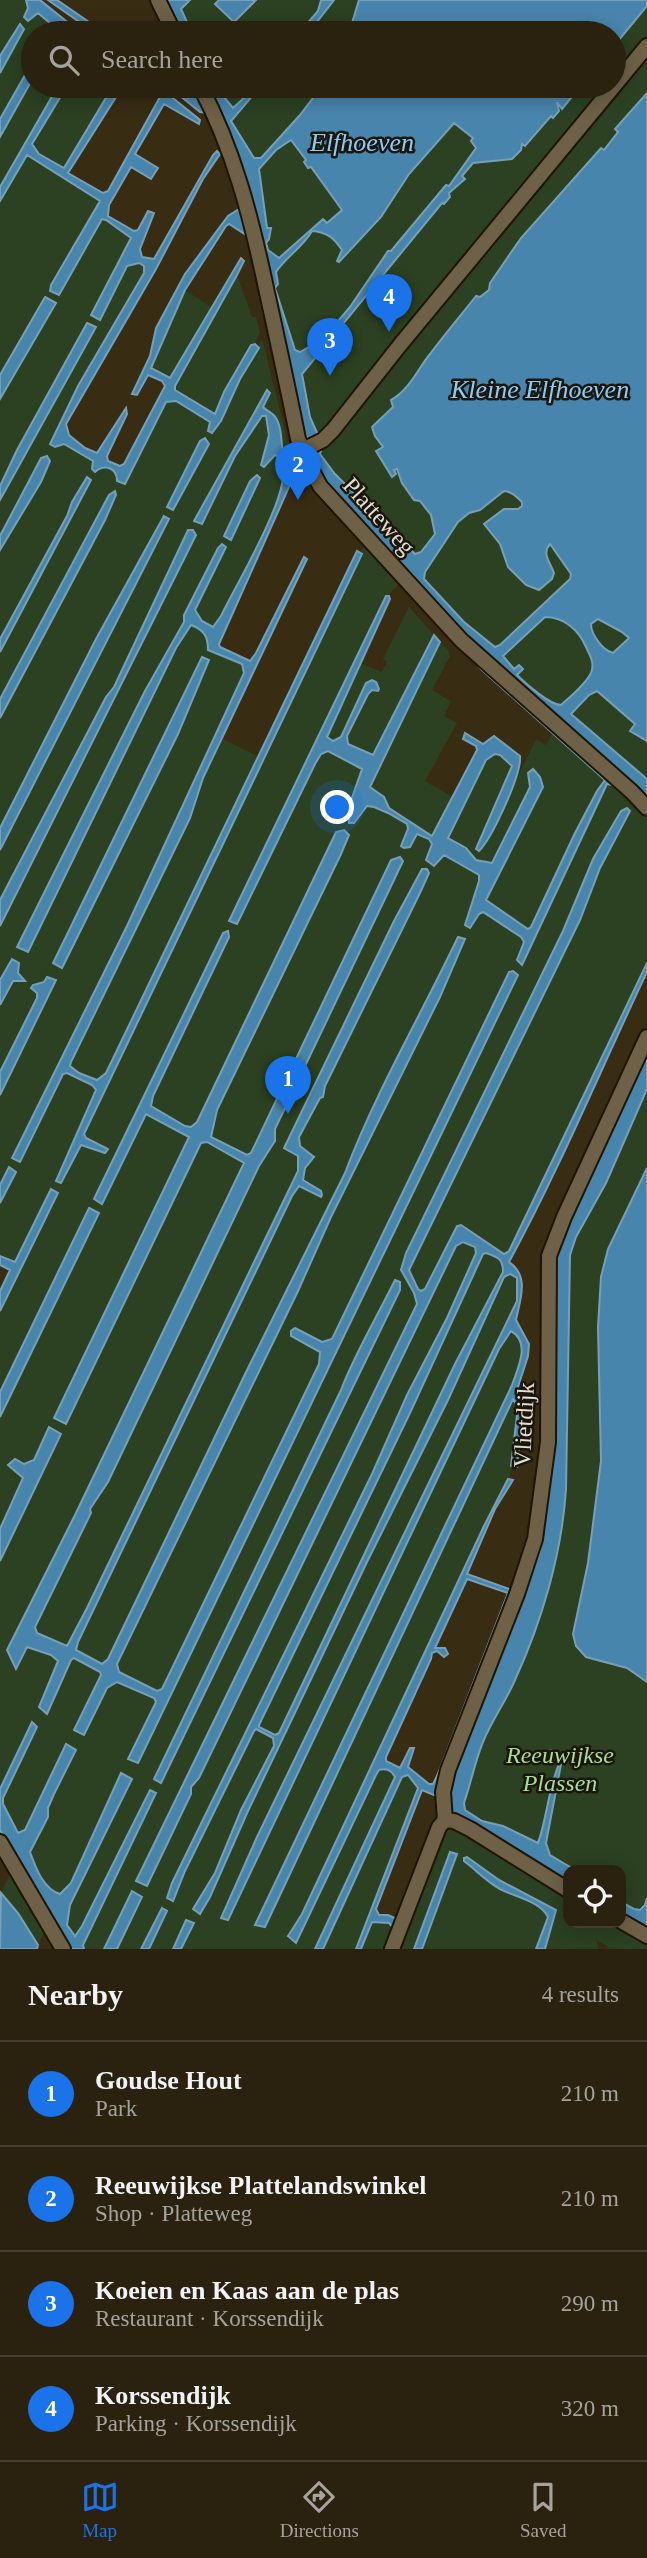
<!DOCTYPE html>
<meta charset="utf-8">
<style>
:root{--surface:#2a210e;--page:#322917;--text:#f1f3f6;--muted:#a5a39e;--line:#463e2e;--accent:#1a73e8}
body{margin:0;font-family:"Times New Roman",serif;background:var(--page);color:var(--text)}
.controls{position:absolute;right:21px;bottom:21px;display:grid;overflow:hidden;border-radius:14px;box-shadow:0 4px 18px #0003}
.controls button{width:63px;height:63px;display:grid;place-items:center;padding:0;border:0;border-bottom:2px solid var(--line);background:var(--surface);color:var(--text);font:35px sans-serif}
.you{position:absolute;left:338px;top:808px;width:24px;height:24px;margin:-18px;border:5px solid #fff;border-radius:50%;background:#1a73e8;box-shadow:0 0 0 10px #1a73e833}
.badge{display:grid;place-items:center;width:46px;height:46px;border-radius:50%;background:var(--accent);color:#fff;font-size:23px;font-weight:700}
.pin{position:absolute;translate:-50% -58px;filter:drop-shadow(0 2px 4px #0008)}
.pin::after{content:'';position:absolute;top:37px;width:24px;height:21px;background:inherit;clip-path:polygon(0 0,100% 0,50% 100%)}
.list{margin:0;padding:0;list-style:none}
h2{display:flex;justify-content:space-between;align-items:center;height:91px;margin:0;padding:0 28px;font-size:30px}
h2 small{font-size:23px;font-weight:400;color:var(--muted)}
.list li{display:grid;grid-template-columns:46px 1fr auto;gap:21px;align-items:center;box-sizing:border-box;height:105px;padding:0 28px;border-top:2px solid var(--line)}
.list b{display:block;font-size:26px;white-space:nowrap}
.list p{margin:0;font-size:23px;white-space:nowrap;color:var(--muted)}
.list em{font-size:23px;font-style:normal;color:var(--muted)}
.icon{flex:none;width:38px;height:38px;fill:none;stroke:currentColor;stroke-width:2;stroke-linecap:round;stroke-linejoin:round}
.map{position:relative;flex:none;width:647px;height:1949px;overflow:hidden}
.search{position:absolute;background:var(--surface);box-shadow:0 4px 18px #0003;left:21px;right:21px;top:21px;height:77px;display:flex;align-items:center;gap:18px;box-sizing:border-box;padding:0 24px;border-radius:38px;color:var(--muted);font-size:26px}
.sheet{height:511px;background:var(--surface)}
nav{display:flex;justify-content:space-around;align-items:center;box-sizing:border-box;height:98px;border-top:2px solid var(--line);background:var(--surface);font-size:19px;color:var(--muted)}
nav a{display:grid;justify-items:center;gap:4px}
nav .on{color:var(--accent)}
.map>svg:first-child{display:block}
.green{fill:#2b4121}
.water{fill:#4885ad;stroke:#77a0b7;stroke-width:2;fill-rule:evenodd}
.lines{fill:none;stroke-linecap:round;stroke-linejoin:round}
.minor-casing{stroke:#1f1400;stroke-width:18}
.minor{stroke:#6f6147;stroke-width:14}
.labels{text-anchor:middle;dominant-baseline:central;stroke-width:5;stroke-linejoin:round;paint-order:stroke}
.street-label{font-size:24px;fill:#e6decf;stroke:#1b160b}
.park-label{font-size:24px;font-style:italic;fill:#a9df90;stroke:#1b160b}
.water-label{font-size:26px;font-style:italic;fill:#89ccfb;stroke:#1b160b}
</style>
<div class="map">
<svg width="647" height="1949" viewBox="0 0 647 1949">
<rect width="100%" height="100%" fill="#382c13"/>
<path class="green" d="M0,0H36L75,33H33V86H120L67,175L107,199L101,212L140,237L132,253L153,266L57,434L124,473L168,392L215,420L262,339L291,455L297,471L291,476L212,644L253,666L223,739L265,760L362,554L360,552L368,541L403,580L386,597L322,740L368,770L361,791L488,874L480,902L532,935L605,784L597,791L534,922L529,929L486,900L543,787L531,783L492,863L476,860L466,848L448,838L486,760C497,750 502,758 512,766L483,848L536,739L546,745L552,734L628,797L647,816V967L506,1260L520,1285L513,1323L526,1347L513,1393C527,1419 516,1453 509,1480L379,1761L404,1771L422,1784L371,1913L397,1925L387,1949H72L60,1926L0,1831V1301L15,1269L0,1261Z
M169,0H647V796L419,586L321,463L281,325L246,159L211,86H614V33H185Z
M237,275L252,317H256L260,332L255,344L253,343L224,392L217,411L212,414L177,393L175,386Z
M185,290L211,307L170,378L151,369Z
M409,607L434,635L373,755L348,744L347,736L368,694L372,690L378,691L379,686L366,683L341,737L336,740H329L327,734L360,663L382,672L387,662L383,659Z
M440,642L449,651L450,656L432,690L451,701L444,716L457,723L425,781L453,797L432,836L389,808L387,803L370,787Z
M647,1074V1920L621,1908V1870H568L458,1809L557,1478L564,1252Z
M447,1806L568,1886V1923H621L647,1932V1949H607L608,1947L597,1940L595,1934L599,1949H399L446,1829Z
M12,1870L46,1928L38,1945L18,1913L1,1893Z"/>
<path class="water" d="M26,0H40L81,33H51V24L38,13L28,21L24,17L28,8Z
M48,0H57L105,33H95Z
M163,0H190L181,9L192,33H179Z
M219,0H256L234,22L215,4Z
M321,0H334L310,31L311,33H299L318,11Z
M359,0H647V6L614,46V33H349Z
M20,24L24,29L0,73V56Z
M33,61V78L0,137V119Z
M58,86H67L32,144L39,154L64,168L113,86H123L68,173L103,193L108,191L160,97L157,91L149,86H158L200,120L199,124L164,104L135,154L158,168L151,179L131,167L109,205L108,216L134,231L138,230L148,211L154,213L140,249L142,257L154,259L213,155L217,151L220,154L203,179L156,269L66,424L69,435L85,448L97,453L126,408L127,414L107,456L108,461L120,466L124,464L165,386L162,381L148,375L137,395L132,394L150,356L156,328L185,274L228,216L239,209L246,235L229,224L226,226L185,290L151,368L170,378L241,258L244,261L237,275L175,386V390L215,414L224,392L251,345L255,344L259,348L240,379L221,421L212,433L208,431L210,422L176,401L166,402L125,484L117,481C117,467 104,464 95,472L92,469L93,461L64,444L55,447L50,444L78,386L144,273V266L139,263L127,266L100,320L91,315L131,238L106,220L102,219L59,295L50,291L51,285L100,201L27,155L0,201V187Z
M168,86H173L188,98L193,89L191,86H194L207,113L200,112Z
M205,86H215L233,108L257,86H261L231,121L254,158H261L300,115L322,86H584L579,88L562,109L557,102L559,111L553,118L551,116L525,146L522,144L521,150L512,159L473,163L462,176L465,179L449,193L450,197L444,204L442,203L302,374L310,417L318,435V447L321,451L320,454L335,474L415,554L421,552L435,534L431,515L420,501L414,500L402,483L397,469L394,470L396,474L392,477L376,451L383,447L375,436L372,427L393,407L391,400C410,389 417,370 430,354C445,334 461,315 476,296L480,297L489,290L490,283L521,238L601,148L604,150L618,132L615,129L647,93V741L630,731L635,724L597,691L589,695L571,714L647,779V798L467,640L468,636L465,633H459L331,489L315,464L313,448L300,426L241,164L232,137ZM454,123L473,138L471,141L476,148L449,186L446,185L391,251H388L350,307L323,339L300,352L295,350L275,288L278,284L276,272C286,257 303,247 312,231C327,232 334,238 342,250L337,261L339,262L381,217L409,174ZM291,140L306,160L304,162L308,168L311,167L342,210L327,223L323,219L279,258L268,250L266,243L269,239L271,228H267L259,169L276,150ZM504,491C512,492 516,496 522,502V506L518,509H504L484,524L500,544L508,567L526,585L539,590L552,579L554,573C551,563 541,554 550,544L571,574L570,579L500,645L495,647L464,622L424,579L425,572L458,522L469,513L480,510ZM545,617C565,617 579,631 586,647C590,656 595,663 591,673C585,685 571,696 561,705C550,705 526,684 517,675L523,669L519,665L514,669L503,656ZM598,619L622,632L629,638L613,653C602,650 591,634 591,624Z
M45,297L56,303L0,399V375Z
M87,323L96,327L0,500V486L17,450Z
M267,390L270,393L263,407C267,411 273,413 276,418C284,430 279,445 285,457L281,459L275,455L264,467L261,465L269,435L266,416H262L235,456L202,524L194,521Z
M205,438L209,444L173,510L167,507L200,441Z
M47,456L50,461L41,482L0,550V536L41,458Z
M288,469L292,478L289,487L219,644L220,647L250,661L256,653L304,557L307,559L203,778L190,818L71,1062L70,1066L79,1073L97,1080L106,1073L357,551L362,554L84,1134L86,1138L108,1149L105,1153L81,1145L61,1183L56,1181L96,1090L92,1085L67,1073L63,1074L20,1162L12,1158L127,926L244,673L242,664L208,650C208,636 204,630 191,625L176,648L28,952L17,947L145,691L184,622V615L218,548L222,544L226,547L195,610L202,621L213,627L221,616C237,583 285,503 283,472Z
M257,475L260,478L231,540L224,536L250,481Z
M87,477L91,480L0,652V639L67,516L72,502Z
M115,491L116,495L105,520L0,718V699L109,495Z
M164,516L169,519L0,850V828L96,639Z
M188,530H193L196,535L186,555L0,926V900L106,697L114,687Z
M386,596H389L390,599L327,737L333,741L341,737L366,683L372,680L376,682L379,689L378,691L372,690L368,694L347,736L348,744L373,755L434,635L440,642L370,787L384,797L389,808L432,836L477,750L476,746L463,739L465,733L483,744L494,736L520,756C522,774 492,838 479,851L476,849L512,766L500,755L495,754L486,760L448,838L466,848L476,860L492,863L530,787L528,773L533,769L540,777L543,787L486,900L522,925L528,929L531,927L575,833L597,791L605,780L482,670L479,667L480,664L628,797L612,785L607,784L522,965L517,960L524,942L521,937L483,912L479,914L470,928L465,925L479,881V875L444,855L434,866L426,860L432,844L429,839L417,834L410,847L404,848L401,846L408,829L407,824L388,813L374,807L367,806L354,823H349L347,812L362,769L328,751L321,754L315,764L237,924L229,921Z
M202,657L209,660L178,734L62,968L53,963L58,953Z
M627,808L630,811L600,868L580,920L409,1270L418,1289L421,1291L425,1289L457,1226L461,1225L504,1254L509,1251L647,963V972C601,1069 560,1168 509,1262C530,1276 520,1300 516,1320L529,1344L528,1356L517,1390L522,1420L517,1467L511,1466L518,1407L513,1399L265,1927L255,1925L512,1385C518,1368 531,1342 511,1331L499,1349L228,1920L221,1918L257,1837L517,1301V1278L510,1274L504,1277L448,1400L367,1562L248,1811L210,1897L200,1914L193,1909L215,1873L241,1810L274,1746L273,1738L256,1729L254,1731L185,1871L173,1901L167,1898L172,1883L372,1474L407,1395L447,1318L476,1253L475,1247L463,1242L456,1246L199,1778L191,1787V1794L147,1886L136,1881L417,1304L414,1293L401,1270L406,1253L563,931L593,859L621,811ZM486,1253C498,1257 503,1259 503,1272L455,1364L279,1733L275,1735L259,1727V1725L410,1413L483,1254Z
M344,830L349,835L341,854L217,1110L211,1137L247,1155L251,1153L391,860L400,857L403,861L275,1129V1141L259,1166L108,1482L90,1509L91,1513L35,1627L37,1633L67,1646L87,1608L298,1171V1156L284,1148L394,921L422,869H427L429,873L420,893L325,1086L323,1097L320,1098L299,1137L300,1146L314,1157L305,1168L303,1180L321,1191L322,1195L321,1197L299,1186L292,1196L78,1642L76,1650L102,1664L108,1659L248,1368L345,1173C376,1091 421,1015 458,937L465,939L440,997L331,1217L298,1291L117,1664L119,1672L157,1691L162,1689L319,1364L320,1352L291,1336V1331L295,1328L322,1342L332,1339L509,972L513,971L518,975L138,1763L128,1759L156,1702L154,1698L117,1682L107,1688L84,1735L74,1730L101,1675L100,1672L74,1658L71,1660L47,1714L39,1707L58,1661L51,1655L27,1647L16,1669L7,1650L75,1515L244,1163L207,1142L201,1143L66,1424L54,1418L189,1137L146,1114L102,1204L94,1199L223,933L228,931L229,937L153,1096L151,1106L185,1126L191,1127L197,1122L336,832Z
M12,959L19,963L18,973L25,981H13L0,1005V980Z
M47,977L56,980L0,1095V1072L37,998V993L31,988L33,985L44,982Z
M647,1048V1089L606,1183L576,1237L570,1255L566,1489C562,1553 542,1621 515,1680C506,1701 492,1720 483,1742C475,1761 471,1783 464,1803L465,1810L482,1821L503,1826L538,1843C548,1814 548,1788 561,1759L550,1750L563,1754L546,1843L550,1855L575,1870H568V1886L455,1815L450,1809V1782L540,1551L547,1500L553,1257Z
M9,1167L16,1172L0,1203V1185Z
M647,1168V1682L627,1668L586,1657L576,1646L573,1634L588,1563L601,1461L598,1327L601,1277L608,1249Z
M51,1189L58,1193L0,1311V1291L10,1270L0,1265V1256L15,1262Z
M89,1208L99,1213L0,1417V1392Z
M395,1280L400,1282V1290L161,1783L154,1779L341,1390C355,1353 377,1317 395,1280Z
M49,1427L61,1434L0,1561V1529L23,1478L8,1465L15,1459L24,1464L34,1460Z
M508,1479L513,1480L495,1509L467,1574L512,1590L440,1794L436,1796L422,1790L376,1909L379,1915H388L399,1920L393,1928L389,1923L372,1922L361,1949H356L418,1788L408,1775L402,1777L323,1949H315L395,1777C392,1771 386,1768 379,1770L376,1775L296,1943L288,1936L302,1914L484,1526ZM467,1579L508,1593L437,1776L433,1784H429L408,1767L414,1748H410L400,1768L386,1761V1757L431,1659L432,1653L437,1651L444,1657L448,1654L445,1648H435Z
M32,1722L37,1727L3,1798V1804L18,1833L25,1830L66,1744L76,1750L54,1794L48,1808V1817L30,1852C36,1868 43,1889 60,1894L71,1883L121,1773L132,1779L70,1905L67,1925L75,1936L82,1926L150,1790L156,1793L83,1945L84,1949H68L0,1830V1789Z
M450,1852L457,1854L422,1949H414Z
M467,1857L499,1880L556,1910L545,1949H536L548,1917C540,1901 515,1897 500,1889C487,1882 476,1870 464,1861V1858Z
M132,1891L142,1897L117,1949H104Z
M1,1893L18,1913L38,1945L37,1949H0Z
M647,1898V1932L621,1917V1902L634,1909L640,1910L645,1905Z
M162,1908L167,1911L149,1949H141Z
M186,1920L194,1923L181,1949H173Z"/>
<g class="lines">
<defs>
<path id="minor" d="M158,0L174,33
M200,86C234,150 251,217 266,288C277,338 288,388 298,439L310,467L320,486L461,640L632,792L647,808
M303,450L323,440L333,430L400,345L647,46
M445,1820L443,1792L448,1770L517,1594L535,1539L548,1442L549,1256L564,1217L647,1037
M445,1820L454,1821L470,1829L568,1890
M0,1842L63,1949
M621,1921L647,1936
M392,1949L439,1827L445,1820"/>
</defs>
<use href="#minor" class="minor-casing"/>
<use href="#minor" class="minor"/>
</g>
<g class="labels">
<g class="street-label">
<text transform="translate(379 516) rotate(48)">Platteweg</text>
<text transform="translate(524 1425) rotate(-87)">Vlietdijk</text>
</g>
<g class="park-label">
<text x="560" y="1755">Reeuwijkse<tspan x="560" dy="28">Plassen</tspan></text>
</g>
<g class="water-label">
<text x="362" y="142">Elfhoeven</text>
<text x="540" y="389">Kleine Elfhoeven</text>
</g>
</g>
</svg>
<div class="controls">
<button><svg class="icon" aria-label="locate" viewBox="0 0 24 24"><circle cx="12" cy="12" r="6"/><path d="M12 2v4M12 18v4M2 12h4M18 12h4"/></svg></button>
</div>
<div class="you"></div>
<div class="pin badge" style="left:288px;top:1114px">1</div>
<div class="pin badge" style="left:298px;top:500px">2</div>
<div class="pin badge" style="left:330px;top:376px">3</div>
<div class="pin badge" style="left:389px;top:332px">4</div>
<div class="search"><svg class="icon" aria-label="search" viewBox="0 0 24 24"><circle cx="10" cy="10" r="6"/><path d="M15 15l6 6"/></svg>Search here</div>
</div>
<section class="sheet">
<h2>Nearby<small>4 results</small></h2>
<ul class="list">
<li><span class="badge">1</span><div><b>Goudse Hout</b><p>Park</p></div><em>210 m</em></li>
<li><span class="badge">2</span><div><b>Reeuwijkse Plattelandswinkel</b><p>Shop · Platteweg</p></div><em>210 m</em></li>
<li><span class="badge">3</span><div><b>Koeien en Kaas aan de plas</b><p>Restaurant · Korssendijk</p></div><em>290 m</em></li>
<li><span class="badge">4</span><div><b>Korssendijk</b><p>Parking · Korssendijk</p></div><em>320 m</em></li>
</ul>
</section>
<nav>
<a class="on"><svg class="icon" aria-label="map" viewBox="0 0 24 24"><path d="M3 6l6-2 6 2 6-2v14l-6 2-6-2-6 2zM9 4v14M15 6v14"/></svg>Map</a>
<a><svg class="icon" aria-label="directions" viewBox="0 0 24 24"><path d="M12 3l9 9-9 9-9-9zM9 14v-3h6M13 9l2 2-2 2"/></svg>Directions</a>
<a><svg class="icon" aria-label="saved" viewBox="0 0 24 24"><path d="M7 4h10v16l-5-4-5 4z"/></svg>Saved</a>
</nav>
